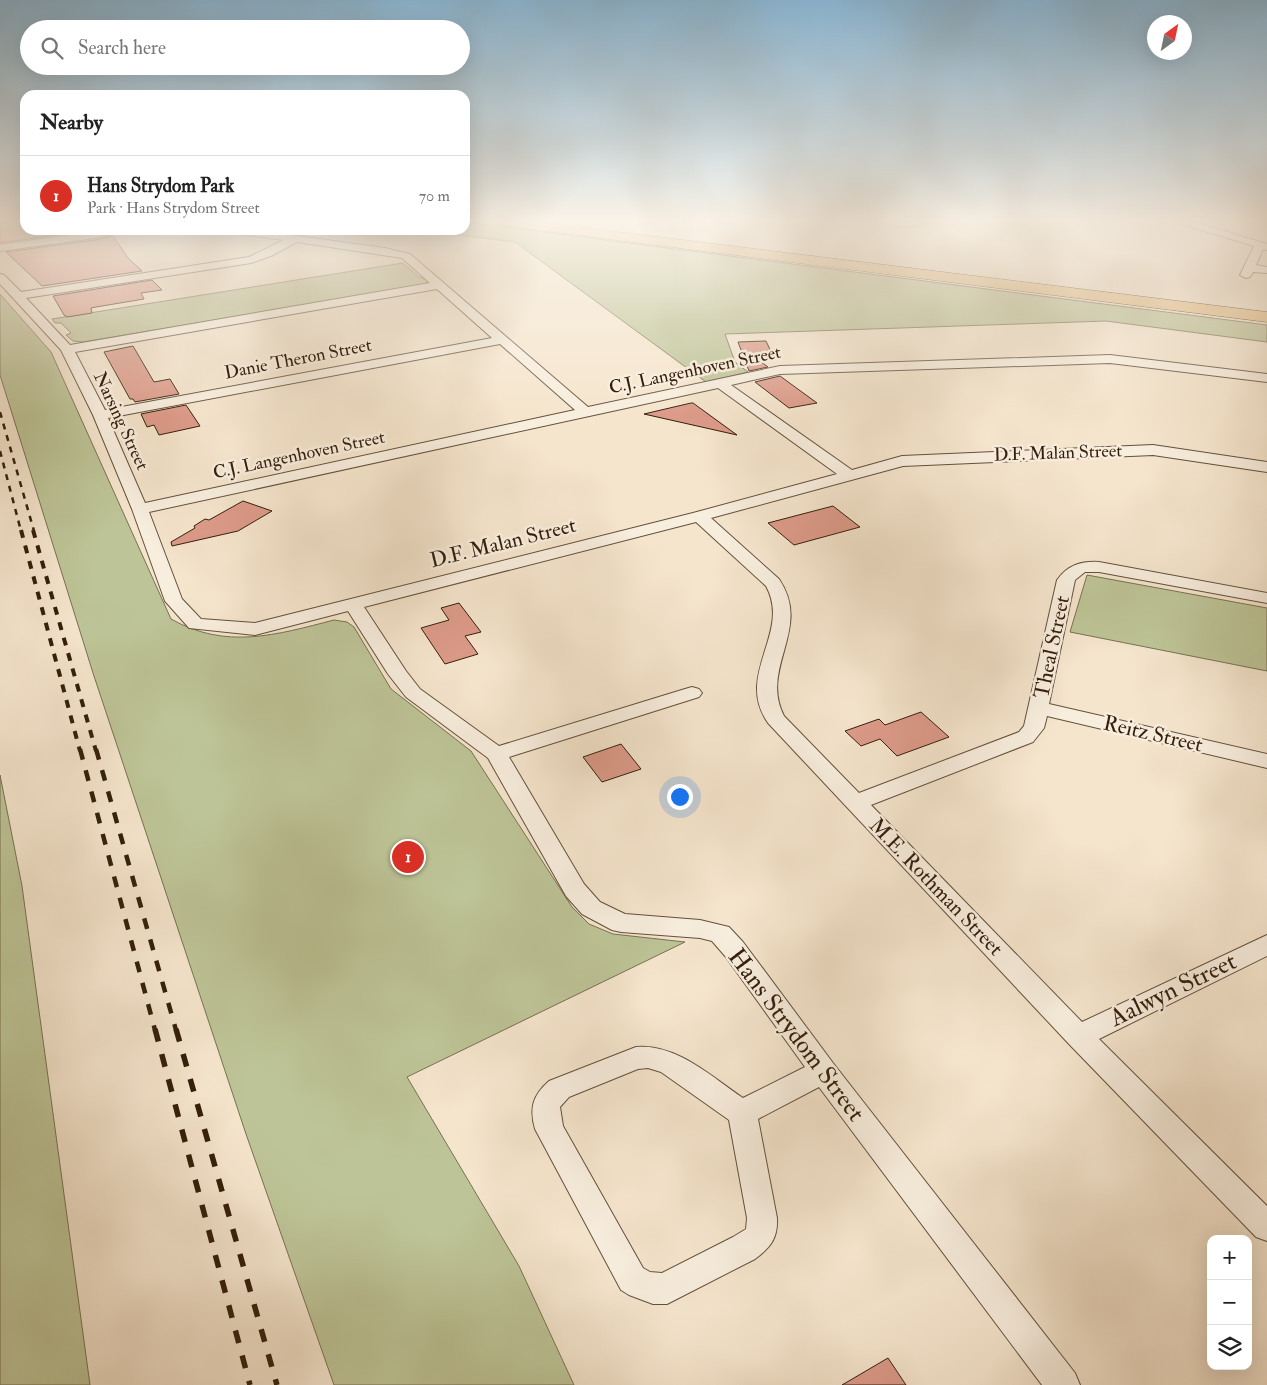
<!DOCTYPE html>
<meta charset="utf-8">
<style>
:root{--surface:#fff;--page:#f2f2f2;--text:#222;--muted:#767676;--line:#e0e0e0;--accent:#d93025}
body{margin:0;font-family:"IM FELL Double Pica",serif;background:var(--page);color:var(--text)}
.controls{position:absolute;right:15px;bottom:15px;display:grid;overflow:hidden;border-radius:10px;box-shadow:0 5px 20px #0002}
.controls button{width:45px;height:45px;display:grid;place-items:center;padding:0;border:0;border-bottom:1px solid var(--line);background:var(--surface);color:var(--text);font:25px sans-serif}
.compass{position:absolute;left:1147px;top:15px;width:45px;height:45px;border-radius:50%;background:var(--surface);box-shadow:0 5px 20px #0002;rotate:33deg}
.you{position:absolute;left:679px;top:796px;width:18px;height:18px;margin:-12px;border:4px solid #fff;border-radius:50%;background:#1a73e8;box-shadow:0 0 0 8px #1a73e833}
.badge{display:grid;place-items:center;width:32px;height:32px;border-radius:50%;background:var(--accent);color:#fff;font-size:16px;font-weight:700}
.pin{position:absolute;translate:-50% -50%;border:2px solid #fff;box-shadow:0 1px 5px #0006}
.list{margin:0;padding:0;list-style:none}
h2{display:flex;justify-content:space-between;align-items:center;height:65px;margin:0;padding:0 20px;font-size:21px}
h2 small{font-size:16px;font-weight:400;color:var(--muted)}
.list li{display:grid;grid-template-columns:32px 1fr auto;gap:15px;align-items:center;box-sizing:border-box;height:80px;padding:0 20px;border-top:1px solid var(--line)}
.list b{display:block;font-size:19px;white-space:nowrap}
.list p{margin:0;font-size:16px;white-space:nowrap;color:var(--muted)}
.list em{font-size:16px;font-style:normal;color:var(--muted)}
.icon{flex:none;width:28px;height:28px;fill:none;stroke:currentColor;stroke-width:2;stroke-linecap:round;stroke-linejoin:round}
.map{position:relative;flex:none;width:1267px;height:1385px;overflow:hidden}
.search{position:absolute;background:var(--surface);box-shadow:0 5px 20px #0002;left:20px;top:20px;width:450px;height:55px;display:flex;align-items:center;gap:12px;box-sizing:border-box;padding:0 18px;border-radius:28px;color:var(--muted);font-size:19px}
.panel{position:absolute;background:var(--surface);box-shadow:0 5px 20px #0002;left:20px;top:90px;width:450px;height:145px;border-radius:15px}
.map>svg:first-child{display:block}
.green{fill:#bdc497;stroke:#787151}
.building{fill:#dd9b8a;stroke:#341e0b}
.lines{fill:none;stroke-linecap:round;stroke-linejoin:round}
.minor-casing{stroke:#64503c;stroke-width:2}
.motorway-casing{stroke:#341e0b;stroke-width:1}
.minor{fill:#f8eede;fill-rule:evenodd}
.motorway{fill:#eac286;fill-rule:evenodd}
.rail-far3{stroke:#341e0b;stroke-width:2.5;stroke-dasharray:6 6;stroke-linecap:butt}
.rail-far2{stroke:#341e0b;stroke-width:4;stroke-dasharray:8 8;stroke-linecap:butt}
.rail-far1{stroke:#341e0b;stroke-width:4.5;stroke-dasharray:11 11;stroke-linecap:butt}
.rail{stroke:#341e0b;stroke-width:5.5;stroke-dasharray:13 13;stroke-linecap:butt}
.labels{text-anchor:middle;dominant-baseline:central;stroke-width:5;stroke-linejoin:round;paint-order:stroke}
.far-street-label{font-size:18px;fill:#341e0b;stroke:#f8eede}
.street-label{font-size:21px;fill:#341e0b;stroke:#f8eede}
.near-street-label{font-size:25px;fill:#341e0b;stroke:#f8eede}
</style>
<div class="map">
<svg width="1267" height="1385" viewBox="0 0 1267 1385">
<rect width="100%" height="100%" fill="#f5e5cd"/>
<filter id="stains"><feTurbulence type="fractalNoise" baseFrequency=".004" numOctaves="4"/><feColorMatrix values="0 0 0 0 .2 0 0 0 0 .09 0 0 0 0 .02 0 0 0 .5 -.17"/></filter>
<radialGradient id="worn" r=".72"><stop offset=".6" stop-color="#630" stop-opacity="0"/><stop offset="1" stop-color="#630" stop-opacity=".3"/></radialGradient>
<path class="green" d="M465,222L1267,325V342L1106,321L725,334L735,362L748,372L706,382L515,242L417,230H465Z
M403,263L419,277L427,280V283L421,286L83,342L73,341L66,335L71,333L61,323H55L52,319Z
M0,294L51,352L171,619C226,650 276,635 334,620L347,622L354,627L391,689L471,751L572,907L589,924L613,934L685,942L407,1077L519,1266L574,1385H334L246,1134L93,673L20,439L0,375Z
M1087,575L1267,608V671L1070,632Z
M0,775L22,886L90,1385H0Z"/>
<path class="building" d="M0,222H17L25,225V230H90L0,243Z
M113,236L128,258L142,271L42,286L6,252L95,240Z
M152,280L162,290L141,293L144,299L96,307L91,308L92,313L67,317L64,315L53,296Z
M766,341L775,360L760,361L768,367L749,371L738,342Z
M133,346L154,382L170,379L179,394L135,402L133,399H130L104,352Z
M780,376L817,403L789,408L755,382Z
M691,403H693L737,435L644,414Z
M186,405L200,426L159,435L154,425L147,427L141,414Z
M243,501L272,511L238,531L172,546L171,542L195,528L194,526L205,519L209,520Z
M833,506L860,527L794,545L768,523Z
M459,603L481,632L465,636L478,654L445,664L421,628L449,620L441,608Z
M921,712L949,737L897,756L880,739L861,746L845,731L879,719L885,725Z
M621,744L641,769L602,782L583,757Z
M888,1358L906,1385H842Z"/>
<g class="lines">
<defs>
<path id="minor" d="M884,222H925L924,224C913,227 893,230 884,222Z
M1180,222H1195L1267,244V250L1263,249L1256,265L1267,267V273L1253,272L1250,277L1246,278L1240,275L1254,246L1181,224Z
M103,230H121L120,232L95,238L0,251V245Z
M226,230H254L385,248L410,254L588,407L780,366L1110,355L1267,374V382L1110,363L780,374L731,385L852,470L902,456L1153,445L1267,462V472L1153,455L903,466L711,518L779,579C813,629 759,667 784,716L859,793L1019,732L1024,726L1057,580C1068,565 1081,561 1099,562L1267,593V603L1099,572H1085L1075,580L1049,704L1267,754V768L1047,716L1044,728L1033,742L871,805L1082,1022L1267,935V956L1099,1039L1267,1206V1241L1256,1237L1069,1044L768,723C734,674 792,633 766,586L696,522L364,607L406,671L420,689L499,746L685,689L692,687L699,689L702,693L699,697L509,757L584,884L600,902L625,914L700,920L729,927L743,942L833,1063L1075,1373L1080,1385H1042L819,1087L758,1119L777,1218C778,1238 771,1247 755,1259L667,1304H653L629,1295L621,1290L535,1129C529,1108 533,1095 549,1081L636,1047C676,1043 712,1077 743,1098L805,1067L725,956L712,941L700,938L621,932L612,930L582,914L566,896L488,758L406,697L388,674L348,611L255,635L189,628L165,601L132,509L93,415L61,350L0,284V274L4,275L21,292L249,257L284,240L231,233ZM297,242L402,258L430,283L70,345L26,298L251,263L271,256ZM437,289L492,338L105,410L75,352ZM500,344L575,410L145,503L108,418ZM718,388L837,474L693,513L255,623L201,619L182,599L149,512ZM648,1068L661,1072L729,1120L747,1218L746,1229L733,1237L662,1273L650,1272L643,1268L563,1126L560,1107L569,1097L638,1069Z"/>
<path id="motorway" d="M498,222H536L1267,312V322L505,226L500,225Z"/>
</defs>
<use href="#minor" class="minor-casing"/>
<use href="#motorway" class="motorway-casing"/>
<use href="#minor" class="minor"/>
<use href="#motorway" class="motorway"/>
<path class="rail-far3" d="M0,412L34,531
M0,451L21,531"/>
<path class="rail-far2" d="M21,530L80,751
M33,530L96,751"/>
<path class="rail-far1" d="M80,749L155,1030
M96,749L176,1030"/>
<path class="rail" d="M155,1029L250,1385
M176,1029L277,1385"/>
</g>
<linearGradient id="sky" x2="0" y2="1"><stop stop-color="#8ab8d7"/><stop offset="0.53" stop-color="#faf3e8"/><stop offset="1" stop-color="#faf3e8" stop-opacity="0"/></linearGradient>
<rect width="1267" height="416" fill="url(#sky)"/>
<g class="labels">
<g class="far-street-label">
<text transform="translate(298 359) rotate(-11)">Danie Theron Street</text>
<text transform="translate(695 370) rotate(-12)">C.J. Langenhoven Street</text>
<text transform="translate(121 421) rotate(65)">Narsing Street</text>
<text transform="translate(1058 453) rotate(-2)">D.F. Malan Street</text>
<text transform="translate(299 455) rotate(-12)">C.J. Langenhoven Street</text>
</g>
<g class="street-label">
<text transform="translate(503 543) rotate(-14)">D.F. Malan Street</text>
<text transform="translate(1052 647) rotate(-78)">Theal Street</text>
<text transform="translate(1153 734) rotate(13)">Reitz Street</text>
<text transform="translate(936 887) rotate(46)">M.E. Rothman Street</text>
</g>
<g class="near-street-label">
<text transform="translate(1173 990) rotate(-26)">Aalwyn Street</text>
<text transform="translate(796 1035) rotate(53)">Hans Strydom Street</text>
</g>
</g>
<rect width="100%" height="100%" filter="url(#stains)"/>
<rect width="100%" height="100%" fill="url(#worn)"/>
</svg>
<div class="controls">
<button>+</button>
<button>−</button>
<button><svg class="icon" aria-label="layers" viewBox="0 0 24 24"><path d="M12 4l9 5-9 5-9-5zM3 14l9 5 9-5"/></svg></button>
</div>
<svg class="compass" viewBox="-18 -18 36 36"><path d="M0-13l5 13h-10z" fill="#e53935"/><path d="M0 13l5-13h-10z" fill="#767676"/></svg>
<div class="you"></div>
<div class="pin badge" style="left:408px;top:857px">1</div>
<div class="search"><svg class="icon" aria-label="search" viewBox="0 0 24 24"><circle cx="10" cy="10" r="6"/><path d="M15 15l6 6"/></svg>Search here</div>
<section class="panel">
<h2>Nearby<small></small></h2>
<ul class="list">
<li><span class="badge">1</span><div><b>Hans Strydom Park</b><p>Park · Hans Strydom Street</p></div><em>70 m</em></li>
</ul>
</section>
</div>
